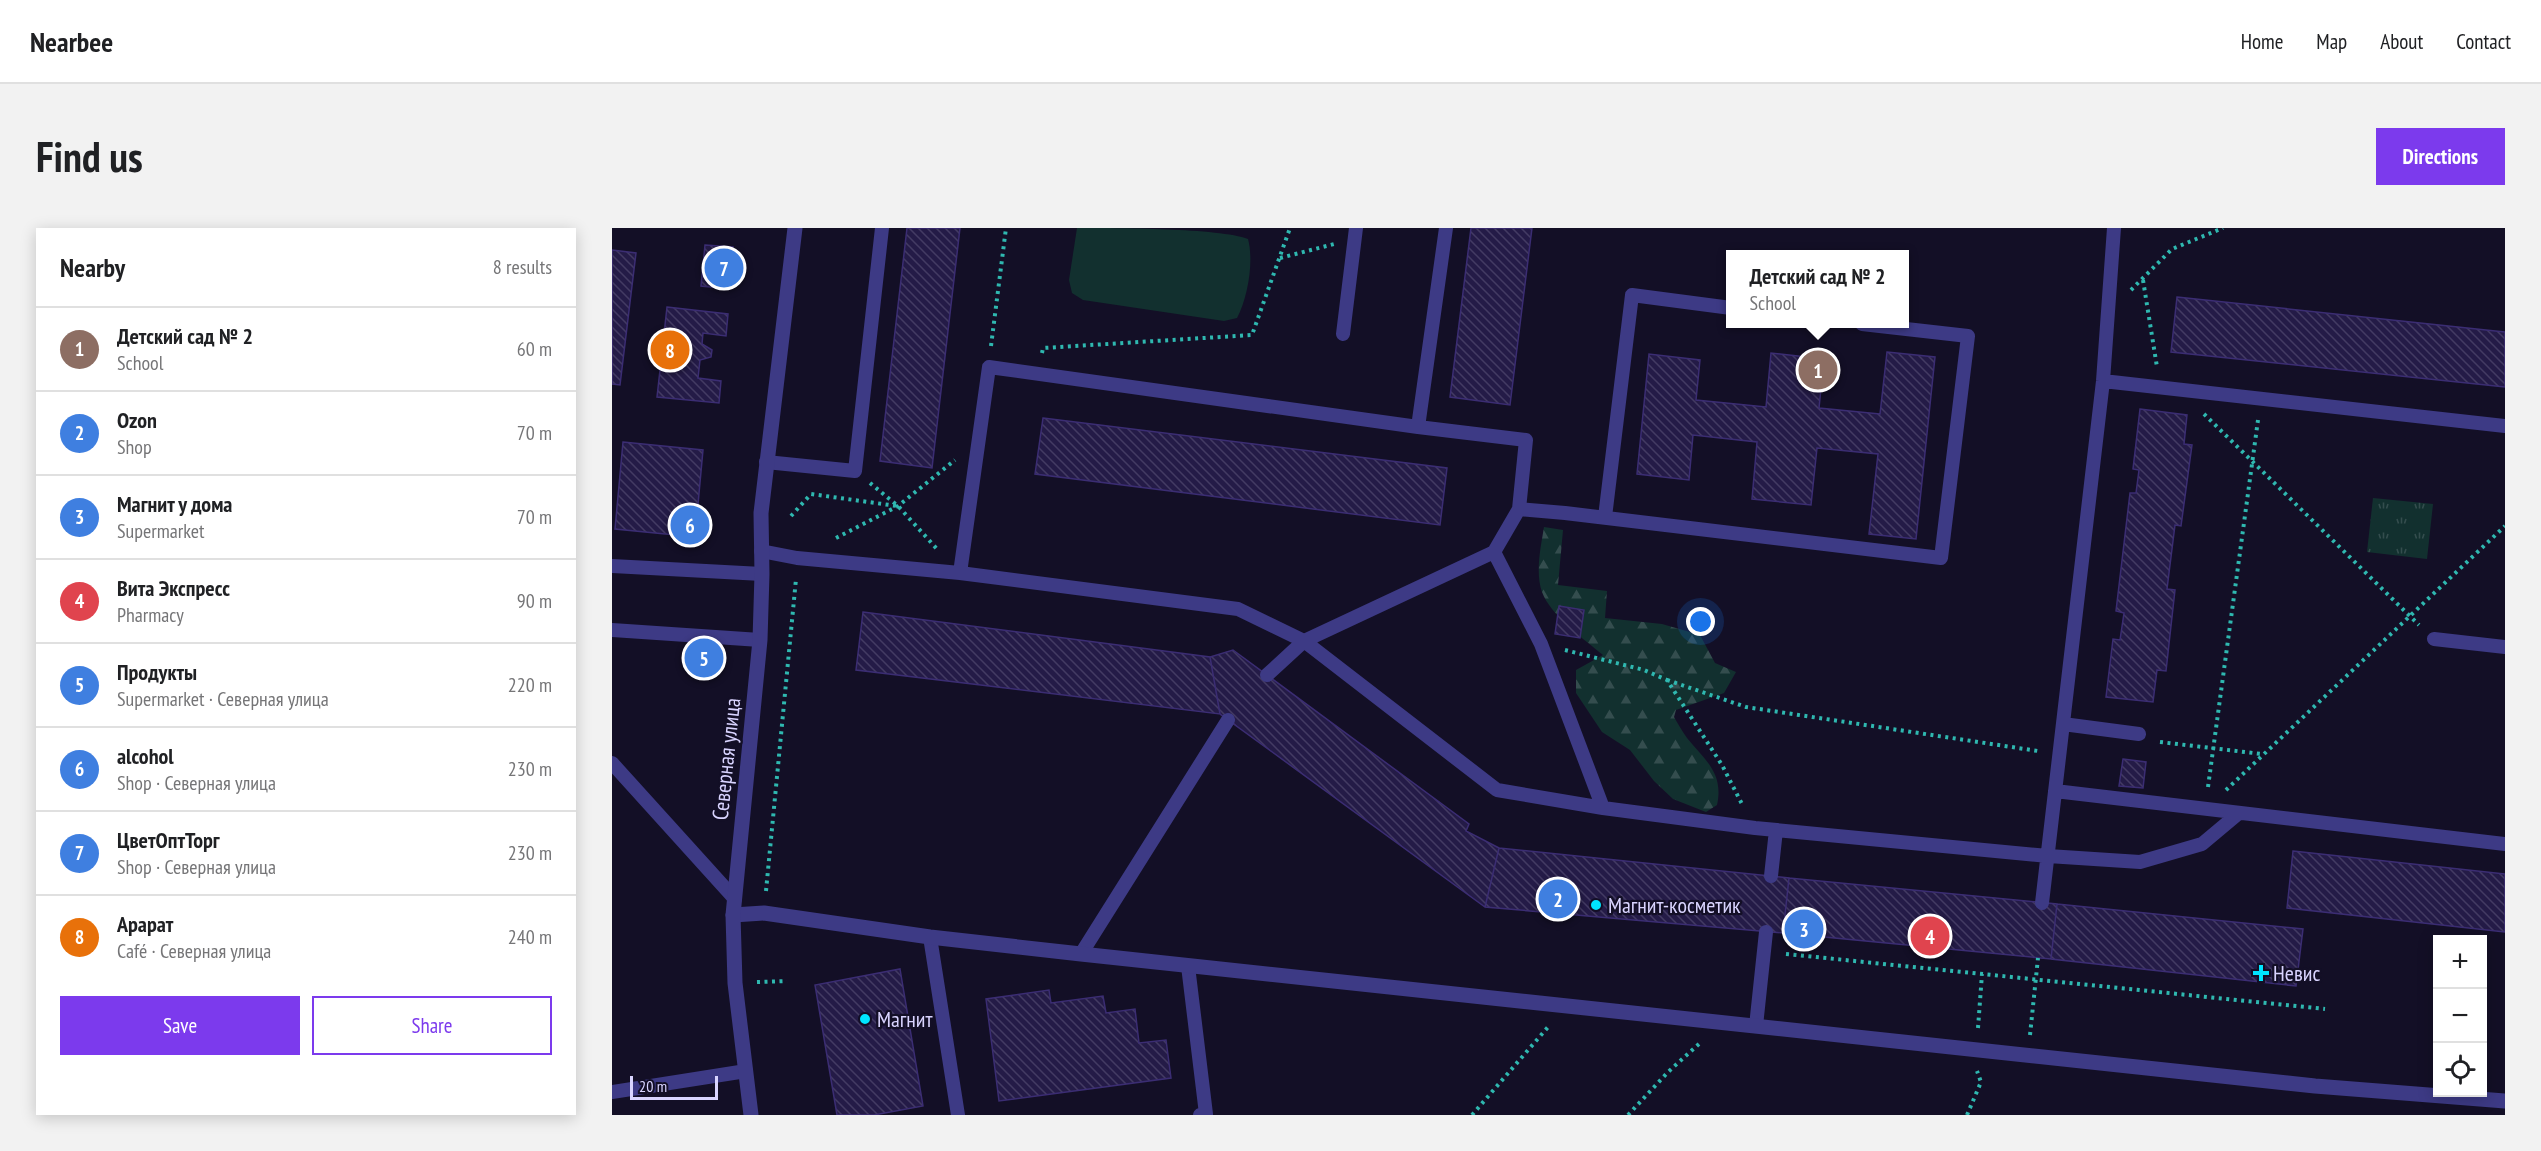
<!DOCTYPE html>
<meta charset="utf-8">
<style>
:root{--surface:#fff;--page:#f2f2f2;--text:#202124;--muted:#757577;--line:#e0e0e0;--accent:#7c3aed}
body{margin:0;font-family:"PT Sans Narrow",sans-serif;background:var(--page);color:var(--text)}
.controls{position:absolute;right:18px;bottom:18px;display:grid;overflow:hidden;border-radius:0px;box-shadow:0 3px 15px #0003}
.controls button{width:54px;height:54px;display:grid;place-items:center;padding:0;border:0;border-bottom:2px solid var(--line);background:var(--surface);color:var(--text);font:30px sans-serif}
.scale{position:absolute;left:18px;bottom:15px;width:88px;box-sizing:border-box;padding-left:6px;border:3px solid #d9d4ff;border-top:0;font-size:16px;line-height:21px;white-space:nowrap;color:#d9d4ff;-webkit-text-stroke:4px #130f26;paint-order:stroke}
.you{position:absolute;left:1089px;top:394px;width:21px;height:21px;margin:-15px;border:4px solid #fff;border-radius:50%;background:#1a73e8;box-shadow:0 0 0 9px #1a73e833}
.badge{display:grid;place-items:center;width:39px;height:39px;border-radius:50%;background:var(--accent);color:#fff;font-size:20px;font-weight:700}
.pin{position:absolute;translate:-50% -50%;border:3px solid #fff;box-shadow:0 2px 6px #0006}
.popup{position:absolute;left:1114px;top:22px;width:183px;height:78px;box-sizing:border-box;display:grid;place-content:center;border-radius:0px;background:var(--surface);filter:drop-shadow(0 2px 4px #0005);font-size:20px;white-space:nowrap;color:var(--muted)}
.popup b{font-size:22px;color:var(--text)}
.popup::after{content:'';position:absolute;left:50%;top:100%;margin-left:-12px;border:12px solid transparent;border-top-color:var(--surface)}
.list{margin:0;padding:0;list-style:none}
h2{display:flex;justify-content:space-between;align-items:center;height:78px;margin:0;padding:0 24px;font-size:26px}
h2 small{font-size:20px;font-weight:400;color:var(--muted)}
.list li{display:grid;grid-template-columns:39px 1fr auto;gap:18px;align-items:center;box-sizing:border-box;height:84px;padding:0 24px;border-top:2px solid var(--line)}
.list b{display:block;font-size:22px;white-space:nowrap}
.list p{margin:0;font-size:20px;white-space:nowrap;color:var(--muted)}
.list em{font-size:20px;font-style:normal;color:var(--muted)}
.actions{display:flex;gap:12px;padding:18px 24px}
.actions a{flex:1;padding:14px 0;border:2px solid var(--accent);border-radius:0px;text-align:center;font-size:21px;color:var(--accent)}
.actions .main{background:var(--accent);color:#fff}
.icon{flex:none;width:33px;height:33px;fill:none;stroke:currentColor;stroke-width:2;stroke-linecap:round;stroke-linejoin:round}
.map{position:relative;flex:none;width:1893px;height:887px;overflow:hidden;border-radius:0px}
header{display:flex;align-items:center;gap:36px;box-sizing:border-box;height:84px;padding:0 30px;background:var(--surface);border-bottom:2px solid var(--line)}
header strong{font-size:28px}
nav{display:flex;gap:33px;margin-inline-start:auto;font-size:21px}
.intro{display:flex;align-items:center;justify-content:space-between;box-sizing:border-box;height:144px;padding:0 36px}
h1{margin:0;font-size:42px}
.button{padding:15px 27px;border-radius:0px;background:var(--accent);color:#fff;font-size:21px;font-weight:700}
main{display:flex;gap:36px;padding:0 36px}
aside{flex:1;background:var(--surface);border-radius:0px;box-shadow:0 3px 15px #0003}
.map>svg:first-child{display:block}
.grass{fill:#12302f}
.forest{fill:url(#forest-firs)}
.park{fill:url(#park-tufts)}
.building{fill:url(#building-back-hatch);stroke:#3b2d73;stroke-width:1.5}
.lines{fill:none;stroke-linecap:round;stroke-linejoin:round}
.path{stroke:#2fb8b0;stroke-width:4;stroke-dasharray:3 4.5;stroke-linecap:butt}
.service{stroke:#3d3a85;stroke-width:14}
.minor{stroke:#3d3a85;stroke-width:15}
.tertiary{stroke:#3d3a85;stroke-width:15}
.poi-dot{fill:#00e5ff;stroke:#130f26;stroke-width:2}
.labels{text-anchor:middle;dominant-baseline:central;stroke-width:4.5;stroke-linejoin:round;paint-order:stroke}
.street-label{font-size:22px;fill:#d9d4ff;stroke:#130f26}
.poi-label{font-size:22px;fill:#d9d4ff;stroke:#130f26;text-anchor:start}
</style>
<header>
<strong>Nearbee</strong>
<nav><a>Home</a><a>Map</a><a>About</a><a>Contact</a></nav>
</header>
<div class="intro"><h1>Find us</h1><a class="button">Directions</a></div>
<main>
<aside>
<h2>Nearby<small>8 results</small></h2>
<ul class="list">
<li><span class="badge" style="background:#8d6e63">1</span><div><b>Детский сад № 2</b><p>School</p></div><em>60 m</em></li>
<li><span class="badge" style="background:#3f7fe0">2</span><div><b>Ozon</b><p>Shop</p></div><em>70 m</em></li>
<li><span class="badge" style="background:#3f7fe0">3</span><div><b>Магнит у дома</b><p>Supermarket</p></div><em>70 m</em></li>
<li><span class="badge" style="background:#e0444e">4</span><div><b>Вита Экспресс</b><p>Pharmacy</p></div><em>90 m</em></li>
<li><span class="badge" style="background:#3f7fe0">5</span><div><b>Продукты</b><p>Supermarket · Северная улица</p></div><em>220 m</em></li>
<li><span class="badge" style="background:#3f7fe0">6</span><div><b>alcohol</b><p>Shop · Северная улица</p></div><em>230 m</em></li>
<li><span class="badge" style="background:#3f7fe0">7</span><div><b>ЦветОптТорг</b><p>Shop · Северная улица</p></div><em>230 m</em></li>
<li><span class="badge" style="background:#e8710a">8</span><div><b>Арарат</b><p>Café · Северная улица</p></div><em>240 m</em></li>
</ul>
<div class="actions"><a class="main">Save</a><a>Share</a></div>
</aside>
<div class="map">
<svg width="1893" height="887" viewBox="0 0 1893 887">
<defs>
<pattern id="forest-firs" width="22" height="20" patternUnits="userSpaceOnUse" patternTransform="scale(1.5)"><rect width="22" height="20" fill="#12302f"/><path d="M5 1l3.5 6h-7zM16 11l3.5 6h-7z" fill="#344d4e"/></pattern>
<pattern id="park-tufts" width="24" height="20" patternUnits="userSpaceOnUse" patternTransform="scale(1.5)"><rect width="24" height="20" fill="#12302f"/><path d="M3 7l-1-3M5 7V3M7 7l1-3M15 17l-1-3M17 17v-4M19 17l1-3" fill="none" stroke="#344d4e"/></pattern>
<pattern id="building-back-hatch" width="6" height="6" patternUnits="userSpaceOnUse" patternTransform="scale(1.5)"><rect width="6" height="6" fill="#241b47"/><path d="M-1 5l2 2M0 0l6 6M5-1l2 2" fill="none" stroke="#433b63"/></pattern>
</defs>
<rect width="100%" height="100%" fill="#130f26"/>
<path class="grass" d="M465,0C504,0 607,0 636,11C642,33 636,69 625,90L612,93L471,72L460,65L457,52Z"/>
<path class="forest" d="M932,299L951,302L946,357L995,363L993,390L1050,396L1088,407L1103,435L1124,444L1112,465L1064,482L1062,489C1066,496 1070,503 1075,510C1093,532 1112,545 1105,577L1094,584L1061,571L1042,553L1018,522L990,504L964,465V442L991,427C972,411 939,388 930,364C923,344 929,318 932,299Z"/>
<path class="park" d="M1761,270L1821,276L1815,331L1755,324Z"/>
<path class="building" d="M295,0H348L320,240L268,233Z
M859,0H920L898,177L838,169Z
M93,17L121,19L117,61L89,58Z
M0,22L24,25L8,157L0,156Z
M1565,69L1893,104V159L1559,124Z
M55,79L116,86L114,108L91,105L90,116L100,122L99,129L88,132L86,150L109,153L107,175L45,169Z
M1275,124L1323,129L1304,311L1257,306L1266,226L1205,220L1199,277L1140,271L1145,214L1081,207L1077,252L1025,246L1037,126L1088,132L1084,172L1154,179L1159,125L1212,131L1207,180L1268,186Z
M1528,181L1575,187L1572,216L1580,217L1569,298L1563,297L1555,361L1563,362L1554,443L1545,442L1541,474L1494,469L1501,411L1508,412L1512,385L1504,383L1518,265H1524L1527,242L1521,241Z
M431,190L835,240L828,297L423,246Z
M11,214L91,222L83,309L3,301Z
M947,378L972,382L968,410L943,406Z
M251,384L598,429L608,486L244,442Z
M621,422L857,596L854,603L887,620L873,679L608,486L598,429Z
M1511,531L1534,534L1531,560L1507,558Z
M887,620L1177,650L1171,705L873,679Z
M1681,623L1893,646V704L1675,680Z
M1177,650L1445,676L1439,731L1171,705Z
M1445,676L1691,701L1684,758L1439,731Z
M288,741L311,878L262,887H225L203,757Z
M437,762L439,775L491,768L494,785L523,781L527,815L554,812L559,850L387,873L374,771Z"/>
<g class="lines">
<path class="path" d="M668,30L722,16
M1531,52L1545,139
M1519,62L1560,21L1611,0
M379,118L394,0
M430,125L431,120L640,107L678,0
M1592,186L1807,397
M258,255L286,278L325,321
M179,288L199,266L285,278
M224,310L286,278L343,232
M953,422L1032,442L1055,452L1110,537L1131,578
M1055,452L1134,479L1426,523
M1548,514L1650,526
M1596,559L1646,192
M1614,562L1893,298
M154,663L184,351
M1174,726L1713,781
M145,754L175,753
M1366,800L1370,746
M1418,807L1426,730
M860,887L936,799
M1016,887L1056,844L1088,815
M1355,887L1369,854L1365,843"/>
<path class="service" d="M731,106L744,0
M1491,153L1893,198
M154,234L243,243L270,0
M907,281L953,285L1329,330L1356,108L1250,96
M993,289L1020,67L1119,80
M149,323L185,330L348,345L626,381L692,413L885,562L991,580L1143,600L1436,628L1528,634L1590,616L1627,585
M882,324L929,416L991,580
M0,338L150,346
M348,345L377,139L806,199
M0,402L148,412
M1822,411L1893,419
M655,447L692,413L882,324L907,281L914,212L806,199L834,0
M1451,496L1527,506
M0,535L123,671
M1443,563L1893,616
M1159,648L1164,602
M1430,675L1491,153L1502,0
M318,709L346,887
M469,726L616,492
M576,738L594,886L588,887
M1144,798L1154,704
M0,864L134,843"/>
<path class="minor" d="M121,687L152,685L318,709L469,726L1703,858L1893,873"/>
<path class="tertiary" d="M139,887L123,755L121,687L148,412L150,346L149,285L183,0"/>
</g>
<g class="poi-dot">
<circle cx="984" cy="677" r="6"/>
<path d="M1646 736h6v6h6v6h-6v6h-6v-6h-6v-6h6z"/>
<circle cx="253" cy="791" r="6"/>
</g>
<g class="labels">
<g class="street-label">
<text transform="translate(114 531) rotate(-84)">Северная улица</text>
</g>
<g class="poi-label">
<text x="996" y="677">Магнит-косметик</text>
<text x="1661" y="745">Невис</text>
<text x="265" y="791">Магнит</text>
</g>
</g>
</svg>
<div class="controls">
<button>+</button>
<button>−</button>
<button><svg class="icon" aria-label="locate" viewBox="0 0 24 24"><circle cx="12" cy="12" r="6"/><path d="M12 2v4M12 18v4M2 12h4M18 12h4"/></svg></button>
</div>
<div class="scale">20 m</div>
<div class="you"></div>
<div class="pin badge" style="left:1206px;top:142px;background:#8d6e63">1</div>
<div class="popup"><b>Детский сад № 2</b>School</div>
<div class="pin badge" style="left:946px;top:671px;background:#3f7fe0">2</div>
<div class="pin badge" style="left:1192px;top:701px;background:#3f7fe0">3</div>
<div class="pin badge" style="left:1318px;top:708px;background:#e0444e">4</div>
<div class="pin badge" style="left:92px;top:430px;background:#3f7fe0">5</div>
<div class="pin badge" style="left:78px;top:297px;background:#3f7fe0">6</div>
<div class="pin badge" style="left:112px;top:40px;background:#3f7fe0">7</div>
<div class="pin badge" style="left:58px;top:122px;background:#e8710a">8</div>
</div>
</main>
